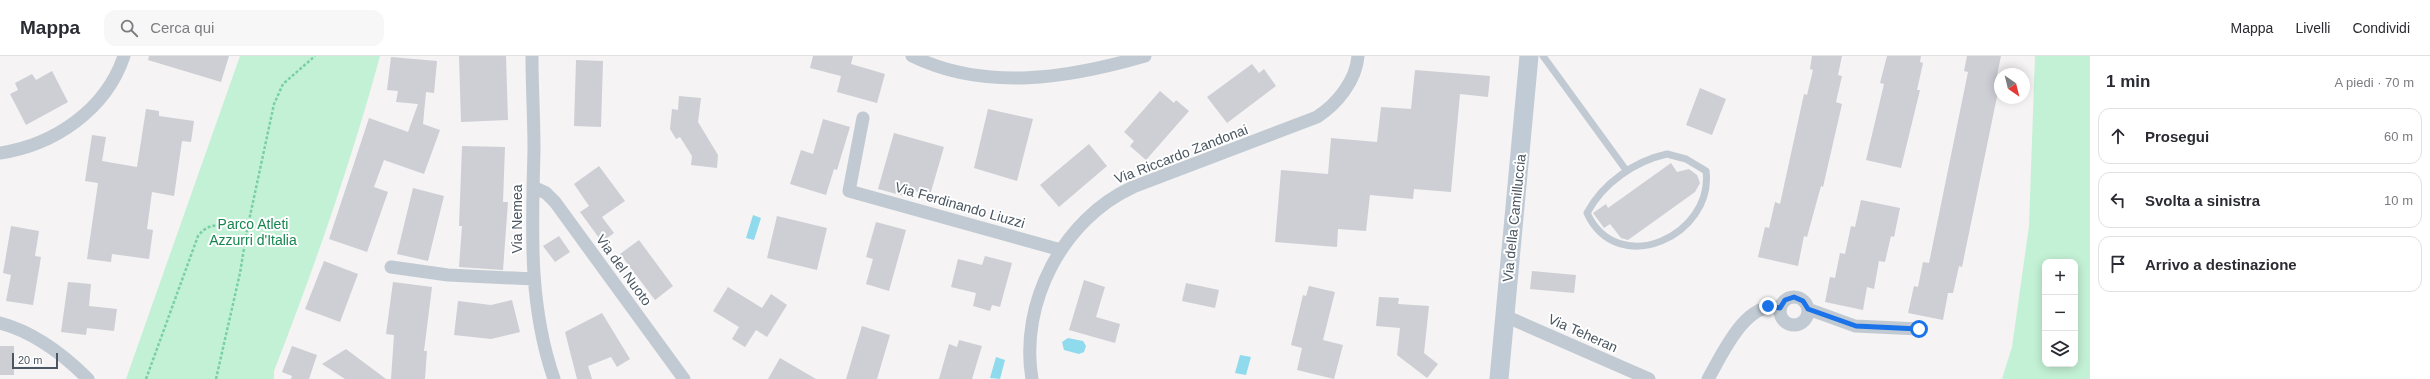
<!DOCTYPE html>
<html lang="it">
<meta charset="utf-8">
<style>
:root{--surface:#fff;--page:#f7f7f7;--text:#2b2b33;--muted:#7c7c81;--line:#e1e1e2}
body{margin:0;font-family:Arial,sans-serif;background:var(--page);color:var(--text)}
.controls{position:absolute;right:12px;bottom:12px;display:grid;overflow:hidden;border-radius:8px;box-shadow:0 2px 10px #0003}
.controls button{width:36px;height:36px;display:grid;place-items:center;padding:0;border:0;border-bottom:1px solid var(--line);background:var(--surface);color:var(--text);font:20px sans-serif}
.compass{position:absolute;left:1994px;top:12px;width:36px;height:36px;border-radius:50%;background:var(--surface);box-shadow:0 2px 10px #0003;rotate:145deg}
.scale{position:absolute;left:12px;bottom:10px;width:46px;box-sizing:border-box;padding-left:4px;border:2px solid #4a5661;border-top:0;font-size:11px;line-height:14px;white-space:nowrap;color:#4a5661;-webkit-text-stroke:3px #fff;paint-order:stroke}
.stop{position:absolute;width:12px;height:12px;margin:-9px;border:3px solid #1a73e8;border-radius:50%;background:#fff}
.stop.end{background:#1a73e8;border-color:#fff;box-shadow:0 1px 4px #0008}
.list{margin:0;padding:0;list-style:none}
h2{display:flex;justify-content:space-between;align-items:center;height:52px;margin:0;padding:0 16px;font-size:17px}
h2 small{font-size:13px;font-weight:400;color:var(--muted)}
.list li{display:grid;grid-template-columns:26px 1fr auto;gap:12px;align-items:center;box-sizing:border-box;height:56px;margin:0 8px 8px;padding:0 8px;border:1px solid var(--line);border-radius:12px}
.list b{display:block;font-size:15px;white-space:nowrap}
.list em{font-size:13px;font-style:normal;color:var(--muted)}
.icon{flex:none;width:22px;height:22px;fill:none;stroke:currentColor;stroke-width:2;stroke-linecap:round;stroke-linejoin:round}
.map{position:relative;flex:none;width:2090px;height:323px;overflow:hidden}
header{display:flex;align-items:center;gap:24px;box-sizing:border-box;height:56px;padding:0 20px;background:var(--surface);border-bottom:1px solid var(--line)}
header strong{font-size:19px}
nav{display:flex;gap:22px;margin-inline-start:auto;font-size:14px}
.search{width:280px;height:36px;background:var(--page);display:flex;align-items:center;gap:10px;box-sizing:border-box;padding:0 14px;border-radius:12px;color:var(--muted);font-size:15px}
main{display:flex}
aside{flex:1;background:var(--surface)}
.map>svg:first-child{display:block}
.green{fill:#c3f1d5;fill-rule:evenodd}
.water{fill:#90daee}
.building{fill:#cdcfd5}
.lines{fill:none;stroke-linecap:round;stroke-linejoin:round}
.path{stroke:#7ad0a6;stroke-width:2.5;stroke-dasharray:3 2;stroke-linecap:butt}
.lane{stroke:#c1cad2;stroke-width:7}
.street{stroke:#c1cad2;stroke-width:13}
.secondary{stroke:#c1cbd6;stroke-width:19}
.route{stroke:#1a73e8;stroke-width:5}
.labels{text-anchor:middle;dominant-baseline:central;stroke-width:4;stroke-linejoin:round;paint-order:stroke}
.street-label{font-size:14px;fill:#4a5661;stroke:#fff}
.park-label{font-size:14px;fill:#17864f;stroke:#fff}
</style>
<header>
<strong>Mappa</strong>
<div class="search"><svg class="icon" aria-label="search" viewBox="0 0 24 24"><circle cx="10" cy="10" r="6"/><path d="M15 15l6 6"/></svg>Cerca qui</div>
<nav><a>Mappa</a><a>Livelli</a><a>Condividi</a></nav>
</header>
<main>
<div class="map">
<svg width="2090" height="323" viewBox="0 0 2090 323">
<rect width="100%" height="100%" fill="#f5f3f3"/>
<path class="green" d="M240,0H380C351,107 314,212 274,315V323H126Z
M2035,0H2090V323H2002L2012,291L2029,170ZM2045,206H2075V308H2045Z"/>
<path class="water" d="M753,159L761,162L754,184L746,182Z
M1068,282L1083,285L1086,290L1084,296L1079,298L1064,294L1062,286Z
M1240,299L1251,301L1246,319L1235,317Z
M996,301L1005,304L1000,323L990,322Z"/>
<path class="building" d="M149,0H229L221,26L148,4Z
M459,0H506L508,64L461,66Z
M813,0H853L851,8L885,18L877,47L837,36L841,20L810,12Z
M1812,0H1842L1838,19L1842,20L1836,46L1842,48L1823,131L1821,130L1807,181L1804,180L1798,210L1758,201L1765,171L1769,172L1775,146L1780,148L1804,38L1807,39L1813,14L1810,13Z
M1887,0H1921L1920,6L1923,7L1917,34H1920L1901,112L1866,104L1884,28L1880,27Z
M1967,0H2001L1996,24L2000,26L1962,211L1959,210L1953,237H1948L1943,264L1908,257L1914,230L1918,231L1923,206L1929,207L1968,16L1964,15Z
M391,1L437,5L434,37L426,36L423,68L440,74L424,118L384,104L374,131L388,136L367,196L329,183L369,62L408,76L418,48L396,46L398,35L387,34Z
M576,4L603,5L601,71L574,70Z
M1252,8L1259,17L1264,13L1276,30L1227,67L1207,41Z
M1415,14L1490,20L1488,41L1460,38L1451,136L1414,133L1413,143L1370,139L1366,175L1338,173L1337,191L1275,186L1281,114L1328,118L1331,82L1377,86L1381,51L1411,53Z
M52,15L68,46L26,69L10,38L18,34L15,27L32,18L36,24Z
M1700,32L1726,43L1712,79L1686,69Z
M1160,35L1174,47L1176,44L1189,55L1146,104L1130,90L1134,85L1124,76Z
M679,40L701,42L698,66L718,99L717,112L691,109L692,100L680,81L676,83L670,73L672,53L678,54Z
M146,53L159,55V60L194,65L191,86L182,85L174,140L152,136L147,173L153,174L149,203L112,198L111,206L87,203L98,127L85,125L92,79L106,81L102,105L137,111Z
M988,53L1033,63L1017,125L974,112Z
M823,63L850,71L837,114L834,113L826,139L790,128L801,94L813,98Z
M894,77L944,91L930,139L907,133L904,140L878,133Z
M1089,88L1107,110L1059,151L1040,129Z
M462,90L505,91L503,146H508L503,214L459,211L462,170H459Z
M1671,107L1677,116L1689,113L1697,119L1700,127L1695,136L1628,184L1621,182L1610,168L1604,172L1593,157L1606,148L1608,152Z
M599,110L625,145L602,161L614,177L602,186L580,156L589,150L574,128Z
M413,132L444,140L428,205L397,198Z
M1861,144L1900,152L1894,181L1891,180L1885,206L1879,205L1874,233L1867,231L1863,254L1825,246L1830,221L1835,222L1840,197L1845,198L1851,170L1855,171Z
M777,160L827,172L817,214L767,202Z
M876,166L906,174L889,235L866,228L873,203L866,201Z
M11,170L39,175L35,200L41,201L33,249L6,245L11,219L3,217Z
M559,180L570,196L555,206L543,190Z
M639,184L673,230L655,244L620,198Z
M985,200L1012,207L1000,251L992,249L990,255L973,250L976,237L951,231L958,203L982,209Z
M324,205L358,218L340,266L305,253Z
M1532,215L1576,219L1574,237L1530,233Z
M1084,224L1105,231L1096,261L1120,268L1115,287L1069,274Z
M68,226L91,228L89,250L117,253L114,275L87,272L86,279L61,276Z
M393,226L432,231L424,295H427L425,323H391L394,279L386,278Z
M1186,227L1219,234L1215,252L1182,245Z
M1309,230L1335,236L1323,284L1343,289L1334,323L1297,314L1302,292L1291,289L1303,239L1306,240Z
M728,231L762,252L771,238L787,249L767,281L756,274L745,291L732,283L739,271L713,255Z
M1379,241L1399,242L1398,248L1429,250L1424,297L1438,308L1427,322L1397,299L1400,272L1376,270Z
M512,244L520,276L491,283L454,279L458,245L491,249Z
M602,257L630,303L617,311L611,301L588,310L592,323H577L565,276Z
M862,270L890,279L877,323H846Z
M959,284L982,290L972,323H939L949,288L957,291Z
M0,290H14V319H0Z
M292,290L317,299L309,323H291L292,320L282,316Z
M346,293L386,323H345L322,308Z
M780,302L816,323H768Z"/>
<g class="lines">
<path class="path" d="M146,323L198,180C211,163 228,170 247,174
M216,323L240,217L247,174L274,48L283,28L315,0"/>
<path class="lane" d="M1543,0L1626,114
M1667,98L1686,103L1706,115C1714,179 1618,224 1587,157C1603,127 1635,105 1667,98Z"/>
<path class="street" d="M532,0C532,31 534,63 534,94C532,172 528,248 554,323
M912,0C986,36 1069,22 1145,0
M863,62L849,135L1061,194
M0,97C54,89 106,54 124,0
M533,131L546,137L555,146L684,323
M391,211L448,219L534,223
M1780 255a14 14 0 1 1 28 0a14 14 0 1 1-28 0Z
M1808,253L1855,270L1919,273
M1505,260L1649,323
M0,267C34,276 63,298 88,323
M1032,323C1019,247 1063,163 1133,131L1317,61C1337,48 1356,25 1358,0
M1708,323C1722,299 1746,243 1780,252"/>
<path class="secondary" d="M1499,323L1529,0"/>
</g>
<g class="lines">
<path class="route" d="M1768,250L1780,252L1785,244L1794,241L1803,245L1808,253L1856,270L1919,273"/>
</g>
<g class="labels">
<g class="street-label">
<text transform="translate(1181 98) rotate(-21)">Via Riccardo Zandonai</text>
<text transform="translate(960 149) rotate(16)">Via Ferdinando Liuzzi</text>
<text transform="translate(1514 162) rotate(-84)">Via della Camilluccia</text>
<text transform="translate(517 163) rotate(-90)">Via Nemea</text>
<text transform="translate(624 214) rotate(54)">Via del Nuoto</text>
<text transform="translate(1583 277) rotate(24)">Via Teheran</text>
</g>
<g class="park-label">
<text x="253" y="168">Parco Atleti<tspan x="253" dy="16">Azzurri d'Italia</tspan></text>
</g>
</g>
</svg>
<div class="controls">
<button>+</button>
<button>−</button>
<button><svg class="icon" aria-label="layers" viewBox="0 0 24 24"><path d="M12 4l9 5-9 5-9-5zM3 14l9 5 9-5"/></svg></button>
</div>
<svg class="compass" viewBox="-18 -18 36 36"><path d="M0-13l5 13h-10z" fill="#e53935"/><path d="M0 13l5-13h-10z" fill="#7c7c81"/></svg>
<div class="scale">20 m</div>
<div class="stop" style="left:1919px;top:273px"></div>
<div class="stop end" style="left:1768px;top:250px"></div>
</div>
<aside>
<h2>1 min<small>A piedi · 70 m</small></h2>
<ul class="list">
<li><svg class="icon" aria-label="ahead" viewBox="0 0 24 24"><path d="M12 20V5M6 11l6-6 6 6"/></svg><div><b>Prosegui</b></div><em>60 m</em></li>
<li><svg class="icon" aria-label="left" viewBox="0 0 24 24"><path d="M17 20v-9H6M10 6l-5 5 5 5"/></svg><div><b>Svolta a sinistra</b></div><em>10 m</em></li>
<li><svg class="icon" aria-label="arrive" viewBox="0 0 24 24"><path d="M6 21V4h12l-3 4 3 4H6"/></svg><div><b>Arrivo a destinazione</b></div></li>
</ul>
</aside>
</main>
